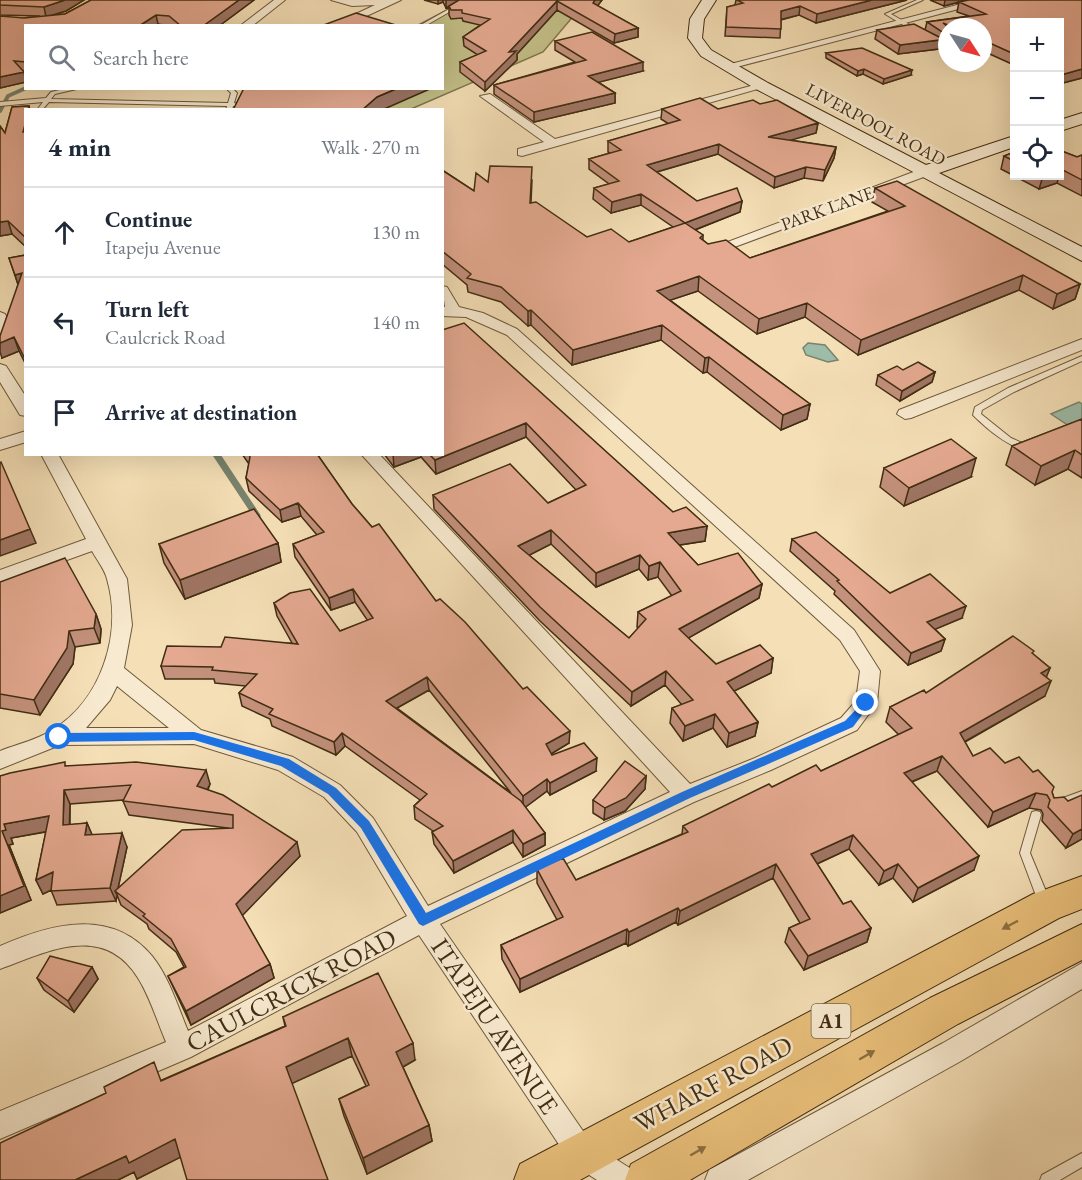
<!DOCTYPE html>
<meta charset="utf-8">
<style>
:root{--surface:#fff;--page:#f2f2f3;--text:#1f2937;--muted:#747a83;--line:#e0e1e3}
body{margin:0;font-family:"EB Garamond",serif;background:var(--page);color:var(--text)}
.controls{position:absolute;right:18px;top:18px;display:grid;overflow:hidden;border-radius:0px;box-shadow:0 6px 24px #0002}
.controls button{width:54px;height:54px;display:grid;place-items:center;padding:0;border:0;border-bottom:2px solid var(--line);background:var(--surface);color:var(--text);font:30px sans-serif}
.compass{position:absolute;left:938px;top:18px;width:54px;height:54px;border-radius:50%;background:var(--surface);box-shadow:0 6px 24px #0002;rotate:126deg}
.stop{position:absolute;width:18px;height:18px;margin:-14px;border:4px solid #1a73e8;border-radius:50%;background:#fff}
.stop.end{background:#1a73e8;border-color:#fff;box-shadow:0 2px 6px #0008}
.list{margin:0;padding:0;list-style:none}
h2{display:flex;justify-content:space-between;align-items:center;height:78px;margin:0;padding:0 24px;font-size:26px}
h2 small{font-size:20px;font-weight:400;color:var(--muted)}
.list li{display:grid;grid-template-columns:39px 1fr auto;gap:18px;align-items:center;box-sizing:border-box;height:90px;padding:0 24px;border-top:2px solid var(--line)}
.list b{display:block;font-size:22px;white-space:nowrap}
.list p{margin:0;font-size:20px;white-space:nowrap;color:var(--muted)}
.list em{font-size:20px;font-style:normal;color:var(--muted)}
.icon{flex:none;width:33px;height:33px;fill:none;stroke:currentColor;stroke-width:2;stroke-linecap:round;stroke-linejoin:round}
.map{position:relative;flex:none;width:1082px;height:1180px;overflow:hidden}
.search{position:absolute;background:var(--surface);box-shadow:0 6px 24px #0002;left:24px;top:24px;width:420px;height:66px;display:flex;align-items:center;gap:15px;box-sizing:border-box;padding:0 21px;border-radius:0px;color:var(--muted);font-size:22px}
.panel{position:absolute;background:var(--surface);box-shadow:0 6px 24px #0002;left:24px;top:108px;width:420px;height:348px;border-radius:0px}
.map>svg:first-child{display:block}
.green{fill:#c4c088;stroke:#82764d;stroke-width:1.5}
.water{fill:#9dbda9;stroke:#78836d;stroke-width:1.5}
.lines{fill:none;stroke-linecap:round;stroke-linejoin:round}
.stream-far1{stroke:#78836d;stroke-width:4}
.stream{stroke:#78836d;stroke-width:7}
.lane-casing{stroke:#6e5a3b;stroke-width:2}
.street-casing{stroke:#6e5a3b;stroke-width:2}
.secondary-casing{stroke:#412d12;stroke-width:2}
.primary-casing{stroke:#412d12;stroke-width:2}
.lane{fill:#f8ead0;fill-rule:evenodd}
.street{fill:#f8ead0;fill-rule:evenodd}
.secondary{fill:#f8ead0;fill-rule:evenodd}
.primary{fill:#eac07b;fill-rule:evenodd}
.wall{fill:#c4917c;stroke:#412d12;stroke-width:1.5;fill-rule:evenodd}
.shaded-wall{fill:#a07665;stroke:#412d12;stroke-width:1.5}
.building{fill:#e4a990;stroke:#412d12;stroke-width:1.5;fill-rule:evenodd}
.oneway{fill:#8d6f41}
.route{fill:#1a73e8}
.labels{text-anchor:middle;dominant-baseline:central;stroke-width:5;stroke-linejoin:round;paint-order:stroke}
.far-street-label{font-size:18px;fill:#412d12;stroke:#f8ead0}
.shield{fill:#f8ead0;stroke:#78664b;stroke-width:1.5}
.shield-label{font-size:20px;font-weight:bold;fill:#412d12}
.near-street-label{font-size:26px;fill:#412d12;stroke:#f8ead0}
</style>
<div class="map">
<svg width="1082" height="1180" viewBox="0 0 1082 1180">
<rect width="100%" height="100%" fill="#f5dfb6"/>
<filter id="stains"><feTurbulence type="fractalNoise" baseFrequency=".00333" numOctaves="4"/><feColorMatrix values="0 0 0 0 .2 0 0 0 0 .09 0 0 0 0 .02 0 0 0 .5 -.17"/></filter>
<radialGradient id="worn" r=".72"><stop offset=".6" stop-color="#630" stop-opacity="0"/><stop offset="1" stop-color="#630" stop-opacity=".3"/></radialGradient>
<path class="green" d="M466,0H587L543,52L411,109L239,110L254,89L442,88V26L418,25Z"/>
<path class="water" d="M808,343L825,345L838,360L828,362L806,355L803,348Z
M1079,402L1082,404V420L1069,426L1051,414Z"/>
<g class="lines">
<path class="stream-far1" d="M0,111L8,96L26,88"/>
<path class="stream" d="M216,454L257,516"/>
<defs>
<path id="lane" d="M465,0H470L425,26H419Z
M917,0H923L891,14L919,30V32H915L885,14Z
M68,88H81L55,94L51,99L228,103L231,93L226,88H232L237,93L234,103L244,105L241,107L233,106L232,110H226L227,106L49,102L42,110H37L43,102L0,106V102L46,98L51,92Z
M1082,356V361L1014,392L982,410L981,414L1011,438L1029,446L1030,448L1029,450C1011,450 985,427 973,415L975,407L1008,388Z
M1082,791V799L1056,809L1052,808L1051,805L1052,802Z
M1036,811L1040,812L1041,815L1030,853L1050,901L1048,904L1044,906L1040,904L1038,901L1020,853L1031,815L1032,812Z
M1082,1153V1167L1060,1180H1040L1042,1175Z"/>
<path id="street" d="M274,0H285L252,26H240Z
M331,0H401L345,26H330L375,5L352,6Z
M976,0H993L729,69L723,66Z
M758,84L768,86L522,156L518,155V149L544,142L480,96L490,94L555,139Z
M924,168L929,169V175L713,255L708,256L701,252Z
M442,286L447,287L459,307L483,313L517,329L854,630L880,671L877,703L857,730L771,770L694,802L440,924L592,1144L633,1170L637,1180H597L572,1164L419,935L191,1057L0,1139V1111L166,1042C157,1021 150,997 138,978C103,922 47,952 0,969V946C50,924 111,907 152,956C169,977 178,1007 188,1031L407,916L357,832L324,797L278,770L194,744L60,745L0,769V751C17,744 37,740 52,730C101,701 123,634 107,579C105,570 97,560 92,551L0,584V570L86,539L41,454H58L127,579L132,625L124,668L201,730L293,757L340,785L373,818L428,906L670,792L361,454H379L690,784L755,758L841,718L856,701L860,671L840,640L507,335L466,317L442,316V307H445ZM117,686L169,728H86L110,700Z
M0,312L5,314L11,325L5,332L0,334Z
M1082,339V350L911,418L905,419L897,414L899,410Z
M0,364L6,366L26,397V416L20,415L0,382Z
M26,431V442L0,450V439Z
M1082,963V989L961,1061L748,1180H705L709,1170L943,1043Z"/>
<path id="secondary" d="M702,0H716L704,19L702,38L711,50L768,83L926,165L1014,136V147L939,173L1082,247V261L756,89L701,56L688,38L690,19Z
M1082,113V124L1060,131V120Z"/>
<path id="primary" d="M1082,876V909L1059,918L580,1180H514L520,1164L1033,894Z
M1082,924V960L958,1024L690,1180H625L631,1164L930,998Z"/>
</defs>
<use href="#lane" class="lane-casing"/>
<use href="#street" class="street-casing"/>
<use href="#secondary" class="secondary-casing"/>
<use href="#primary" class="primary-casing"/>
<use href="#lane" class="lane"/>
<use href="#street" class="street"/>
<use href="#secondary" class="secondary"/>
<use href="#primary" class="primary"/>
</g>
<path class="wall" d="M0,0H84L66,11L52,15L65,14L91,0H254L219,26H168L158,24L26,26V72L24,71L26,76V82L0,88L24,18L40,16L0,15Z
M424,0H602L597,6L638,28V37L614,43L557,10L517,54V60L485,91L460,72V62L478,55L464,46L463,37L480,25L463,21L462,18L451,19L449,15V7L446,8L443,2L438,4Z
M736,0H907L816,23L799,15L781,20L780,38L725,36L727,7L735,5Z
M930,0H967L944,6Z
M1082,0V78L1059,84V22H1014V65L983,51V27H947V48L898,54L875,39L877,30H925L927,22L969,16L957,12L959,2Z
M555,41L643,71L598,82L615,93V103L534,122L494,94V85L575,62L555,50Z
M826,53L911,75L883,84L863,74L857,76L826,58Z
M760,104L818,123L816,133L790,140L836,147L834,158L823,181L804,178L774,188L718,154L657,172L697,201H742L740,212L695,230L703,235V240L708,244L750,258L888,211L872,202L875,188L1080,284L1075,299L1053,309L1019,290L858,355L805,317L757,334L698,291L670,300L810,404L807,419L781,430L707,372L703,373L661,340L572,365L531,325L528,326L501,302L468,292L467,285L442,264V170L474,191L488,182L532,180L531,203L587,237L629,242L673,227L641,205L611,213L593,199L594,188L609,184L589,169V159L610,153L608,152V141L669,124L661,119L662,109H718Z
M29,106L30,110H26V247L12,234L0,236V126L5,133L12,107Z
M1059,150L1077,157L1082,155V196L1057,183L1039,189L1001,169L1004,156L1014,152V176H1059Z
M26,255V365L19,351L2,358L18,284L9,258Z
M442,330L673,512L707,526L705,541L679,545L698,565L762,584L759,598L688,638L716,664L773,658L771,673L734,691L758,722L755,736L727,747L713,728L683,741L670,723L672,708L682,705L665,685L631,706L540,621L434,509L433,495L548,503L576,490L526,437L436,474L421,457L394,467L384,454H442ZM551,544L596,587L639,569L648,580L658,577L672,596L638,612L637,627L639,628L629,638L529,555Z
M903,370L935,372L932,382L900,401L876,385L878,375Z
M1082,419V478L1068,469L1035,485L1006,465L1012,446Z
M242,454H317L352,504L436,601L569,743L551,754L552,755L596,771L550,795L547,791L525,807L545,833V845L523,857L513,842L454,873L434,844L432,832L433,831L415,819L414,806L420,800L345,746L336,755L272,726L270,719L242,706L239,693L246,686L215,683L214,679H165L161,666L221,647L292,643L277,616L274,603L340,631L368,621L355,602L331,610L295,557L293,544L317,535L301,516L282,522L249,491L246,478L249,464ZM429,690L511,793L397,708Z
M884,468L971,477L904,506L880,487Z
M792,539L890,593L962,618L935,629L945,639L941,651L908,665L834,594L835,591L790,551Z
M278,543L281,562L185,599L164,563L159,544Z
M0,582L96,614L101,629L100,643L75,647L73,664L40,715L0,708Z
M1033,654L1050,668L1046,677L1045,696L965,742L973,756L1005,763L1052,792L1054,798L1082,839L1066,848L1042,821L1043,814L1041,810L1029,808L988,827L937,771L912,782L974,870L913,902L893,878L879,885L849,849L817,864L843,904L871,928L867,942L804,970L785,942L789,928L800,923L773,878L678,925L676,922L628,946L626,943L520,992L502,959L501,945L557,920L537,883V869L576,880L682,834L683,826L772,787L821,771L899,735L886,722L890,707L926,693Z
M67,766L210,784L208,790L300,856L242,915L270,964L274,978L191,1025L174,989L168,976L184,967L176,952L149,929L147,924L121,905L117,895L116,901L57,905L51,890L43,894L36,880L46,832L11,838L13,844L9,845L31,900L0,913V776ZM124,800L123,801L129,815L227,828L118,888L127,847L92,835L87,823L70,825V804Z
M646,776L645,789L625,811L604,820L593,813V800Z
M92,967L98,979L74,1012L44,990L37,978Z
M283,1017L415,1060L403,1067L429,1125L432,1141L367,1174L344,1116L339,1099L366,1086L352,1056L292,1083L180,1157L137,1179L134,1172L118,1180H0L162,1080L285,1026Z"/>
<path class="shaded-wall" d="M65,0H84L66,11L46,17L44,7Z
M239,0H254L219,26H203Z
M438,0H443V2L438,4Z
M446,0H460L446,8Z
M595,0H602L593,12V3Z
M872,0H907L816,23L817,14Z
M945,0H967L944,6Z
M557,1V10L517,54V60L485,91V82L509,52Z
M800,6L799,15L779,20L781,11Z
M156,15L158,24L156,26H139Z
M638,28V37L614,43L615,34Z
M947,39V48L898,54L900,45Z
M643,62V71L588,85V76Z
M864,69L863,74L857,76L858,71Z
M1082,69V78L1059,84L1061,75Z
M912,70L911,75L883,84L884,79Z
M24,72L26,82L0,88V77Z
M398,88H432L382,110H362L377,97Z
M615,93V103L534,122V112Z
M818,123L816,133L767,147L768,137Z
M719,144L718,154L646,175L647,165Z
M836,147L834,158L823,181L825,170Z
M806,167L804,178L774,188L775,177Z
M1043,176H1059L1057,183L1039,189Z
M641,194V205L611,213L612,202Z
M742,201L740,212L684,234L685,223Z
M8,221L12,234L0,236V222Z
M22,273L19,288L15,275Z
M1023,275L1019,290L858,355L861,340Z
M699,276L698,291L656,305L657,291Z
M1080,284L1075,299L1053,309L1057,294Z
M807,303L805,317L757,334L759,319Z
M531,310V325L528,326V311Z
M662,325L661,340L572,365L573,350Z
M14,337L19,351L2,358L0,352V343Z
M709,357L707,372L703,373L705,358Z
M935,372L932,382L900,401L902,391Z
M810,404L807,419L781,430L783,415Z
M526,423V437L436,474L435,460Z
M1075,450L1068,469L1035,485L1041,466Z
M393,454H420L421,457L394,467Z
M976,458L971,477L904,506L909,488Z
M298,503L301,516L282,522L280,510Z
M707,526L705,541L667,547L668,533Z
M30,529L36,543L0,556V540Z
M551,530V544L518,561V546Z
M278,543L281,562L185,599L180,580Z
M640,555L639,569L596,587V573Z
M660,562L658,577L648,580L649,566Z
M762,584L759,598L678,644L679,629Z
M353,589L355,602L331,610L329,598Z
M966,606L962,618L924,634L927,622Z
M96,614L101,629L100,643L94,628Z
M69,631L75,647L73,664L40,715L34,700Z
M945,639L941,651L908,665L911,653Z
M773,658L771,673L724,696L727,682Z
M1050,668L1044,683L1041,673Z
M666,671L665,685L631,706L632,692Z
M427,677L429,690L388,713L386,701Z
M1051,681L1045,696L955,747L960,733Z
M715,714L713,728L683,741L685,726Z
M758,722L755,736L727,747L729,733Z
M570,731L569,743L546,757V744Z
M342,733L345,746L336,755L334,742Z
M942,756L937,771L899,787L904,773Z
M597,758L596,771L550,795V783Z
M206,770L210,784L202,800L197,786Z
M646,776L645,789L625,811L604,820L605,808Z
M547,779V791L523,809V796Z
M64,790L70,804L69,839L63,825Z
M1036,793L1029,808L988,827L993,812Z
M49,816L55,830L11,838L13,844L9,845L31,900L0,913L2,831L4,824Z
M87,823L93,837L85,835Z
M1082,829V839L1066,848L1073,834Z
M513,830V842L454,873L453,861Z
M122,833L127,847L117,893L115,891L117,895L116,901L110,888Z
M545,833V845L523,857V844Z
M853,835L849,849L808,868L811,854Z
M297,842L300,856L240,918L236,904Z
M979,856L974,870L913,902L918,888Z
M776,864L773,878L678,925L680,911Z
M898,864L893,878L879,885L884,871Z
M53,872L60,886L43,894L36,880Z
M678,908L676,922L628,946L629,932Z
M871,928L867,942L804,970L808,956Z
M627,929L626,943L520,992V979Z
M270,964L274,978L191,1025L186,1011Z
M92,967L98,979L74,1012L68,1001Z
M348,1038L352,1056L291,1084L286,1067Z
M413,1043L415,1060L399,1069L396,1052Z
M429,1125L432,1141L367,1174L363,1158Z
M175,1139L183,1156L137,1179L134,1172L118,1180H75L126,1156Z"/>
<path class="building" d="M0,0H65L44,7L0,5Z
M91,0H239L203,26H181L169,16L156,15L139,26H26V62L14,61L24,72L0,77V16L24,18L65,14Z
M459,0H595L593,3L638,28L615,34L557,1L509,52L516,51L485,82L460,62L486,51L463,37L490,19L462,13V10H451L449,6Z
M737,0H872L817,14L800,6L781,11V29L726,27L727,7L743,3Z
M969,0H1082V69L1061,75L1059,74V22H1014V54L983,40V27H953L943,23L948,27L947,39L900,45L877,30L914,24L943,39L944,33L927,22L986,14L959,2Z
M356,13L399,26H321Z
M592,32L643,62L588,76L615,93L534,112L494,85L586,60L555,41Z
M862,48L912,70L884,79L864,69L858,71L826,53Z
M244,88H398L377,97L362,110H233Z
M700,98L718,109L753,100L760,104L777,100L818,123L768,137L836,147L825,170L806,167L775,177L719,144L647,165L697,201L737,188L742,201L685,223L641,194L612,202L594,188L619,181L589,159L621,150L608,141L680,120L662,109Z
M29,106L28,110H26V121L23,132H26V238L8,221L0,222V126L5,133L12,107Z
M1059,150L1077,157L1082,155V180L1061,169L1059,170Z
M1014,152V161L1004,156Z
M490,166L532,167L530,203L536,202L587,237L611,229L629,242L685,223L703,235L700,238L708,244L726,240L750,258L905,206L875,188L897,181L1080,284L1057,294L1023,275L861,340L807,303L759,319L699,276L657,291L810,404L783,415L709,357L705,358L662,325L573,350L531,310L528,311L501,287L467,278L471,274L442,251V170L474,191L476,173L488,182Z
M26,255V361L14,337L0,343V336L22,273L15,275L9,258Z
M464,323L673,512L686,507L707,526L668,533L698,565L738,553L762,584L679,629L716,664L760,645L773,658L727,682L758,722L729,733L715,714L685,726L672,708L693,700L666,671L632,692L540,607L433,495L510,464L548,503L586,485L526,423L435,460L429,454H442V330ZM551,530L596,573L640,555L649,566L660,562L681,591L638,612L646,619L629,638L518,546Z
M918,362L935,372L902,391L878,375L897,366L903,370Z
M1082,419V455L1075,450L1041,466L1012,446Z
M951,439L976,458L909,488L884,468Z
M249,454H317L352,504L372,527L379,524L436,601L440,599L465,622L523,689L527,687L570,731L546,744L552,755L584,743L597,758L550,783L547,779L523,796L427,677L386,701L521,801L545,833L523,844L513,830L453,861L432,832L443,826L414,806L427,794L342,733L334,742L269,714L273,709L239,693L257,674L212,670L213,667L161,666L167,646L221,647L225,637L298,644L274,603L290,593L310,589L340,631L373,618L353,589L329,598L293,544L324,532L298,503L280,510L246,478L250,457Z
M1,462L30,529L0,540V463Z
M254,509L278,543L180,580L159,544Z
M816,532L890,593L930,574L966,606L927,622L945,639L911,653L837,581L839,580L792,539Z
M65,558L96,614L94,628L69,631L67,648L34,700L0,694V582Z
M1013,636L1034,651L1032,653L1050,668L1041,673L1051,681L960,733L973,756L990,748L1005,763L1019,757L1033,772L1038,770L1054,787L1052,792L1054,798L1064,797L1068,801L1082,795V829L1073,834L1048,807L1050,800L1047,795L1036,793L993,812L942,756L904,773L979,856L918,888L898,864L884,871L853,835L811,854L843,904L851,901L871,928L808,956L789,928L810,919L776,864L680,911L678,908L629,932L627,929L520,979L501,945L563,917L537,869L563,858L576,880L688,832L683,826L769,784L772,787L816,765L821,771L912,728L890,707L924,690L926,693Z
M625,761L646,776L626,798L605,808L593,800Z
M65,762V766L136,762L206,770L197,786L223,795L297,842L236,904L270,964L186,1011L168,976L186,967L171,939L143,916L145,914L115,891L182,830L233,828V815L123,801L131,785L64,790L63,825L87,823L85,835L122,833L110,888L51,891L53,872L36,880L49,816L4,824L6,830L2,831L24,886L0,896V776L10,773Z
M50,956L92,967L68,1001L37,978Z
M378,973L413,1043L396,1052L429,1125L363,1158L339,1099L369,1085L348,1038L286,1067L328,1180H187L175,1139L129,1163L126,1156L75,1180H0V1143L106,1093L104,1087L154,1062L161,1081L286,1026L283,1017Z"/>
<defs><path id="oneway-solid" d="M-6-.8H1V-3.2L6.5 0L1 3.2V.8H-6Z" transform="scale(1.5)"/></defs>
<g class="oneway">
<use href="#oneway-solid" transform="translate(1010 925) rotate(152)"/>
<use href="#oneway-solid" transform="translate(867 1055) rotate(-30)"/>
<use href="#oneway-solid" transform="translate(698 1151) rotate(-30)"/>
</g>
<path class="route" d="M866,699L871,703L853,727L690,798L423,926L419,924L361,828L328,794L281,766L194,740L59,742L54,737L59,733L194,732L289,759L336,788L369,821L426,913L682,792L845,721Z"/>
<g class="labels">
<g class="far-street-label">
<text transform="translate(876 124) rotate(28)">LIVERPOOL ROAD</text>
<text transform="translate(827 208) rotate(-20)">PARK LANE</text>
</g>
<rect class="shield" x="811.5" y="1004" width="39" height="34" rx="4.5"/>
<g class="shield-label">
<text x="831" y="1021">A1</text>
</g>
<g class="near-street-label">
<text transform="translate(291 990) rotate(-28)">CAULCRICK ROAD</text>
<text transform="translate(495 1026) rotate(56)">ITAPEJU AVENUE</text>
<text transform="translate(713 1084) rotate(-28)">WHARF ROAD</text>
</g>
</g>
<rect width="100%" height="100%" filter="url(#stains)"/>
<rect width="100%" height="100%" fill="url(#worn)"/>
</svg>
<div class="controls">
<button>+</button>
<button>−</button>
<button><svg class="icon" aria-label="locate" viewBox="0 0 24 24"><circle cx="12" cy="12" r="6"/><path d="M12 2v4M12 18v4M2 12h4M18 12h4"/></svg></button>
</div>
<svg class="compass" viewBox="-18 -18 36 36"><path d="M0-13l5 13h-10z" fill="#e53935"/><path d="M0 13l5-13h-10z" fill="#747a83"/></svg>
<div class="stop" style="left:59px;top:737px"></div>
<div class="stop end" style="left:866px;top:703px"></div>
<div class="search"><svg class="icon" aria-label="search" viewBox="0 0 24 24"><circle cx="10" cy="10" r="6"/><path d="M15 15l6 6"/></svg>Search here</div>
<section class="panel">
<h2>4 min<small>Walk · 270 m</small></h2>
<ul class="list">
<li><svg class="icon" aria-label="ahead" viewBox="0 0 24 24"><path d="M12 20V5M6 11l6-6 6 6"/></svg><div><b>Continue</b><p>Itapeju Avenue</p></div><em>130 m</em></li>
<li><svg class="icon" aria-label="left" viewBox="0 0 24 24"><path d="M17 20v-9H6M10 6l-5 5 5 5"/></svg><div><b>Turn left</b><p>Caulcrick Road</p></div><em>140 m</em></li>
<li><svg class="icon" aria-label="arrive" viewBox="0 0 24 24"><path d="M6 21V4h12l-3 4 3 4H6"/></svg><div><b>Arrive at destination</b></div></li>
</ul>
</section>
</div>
